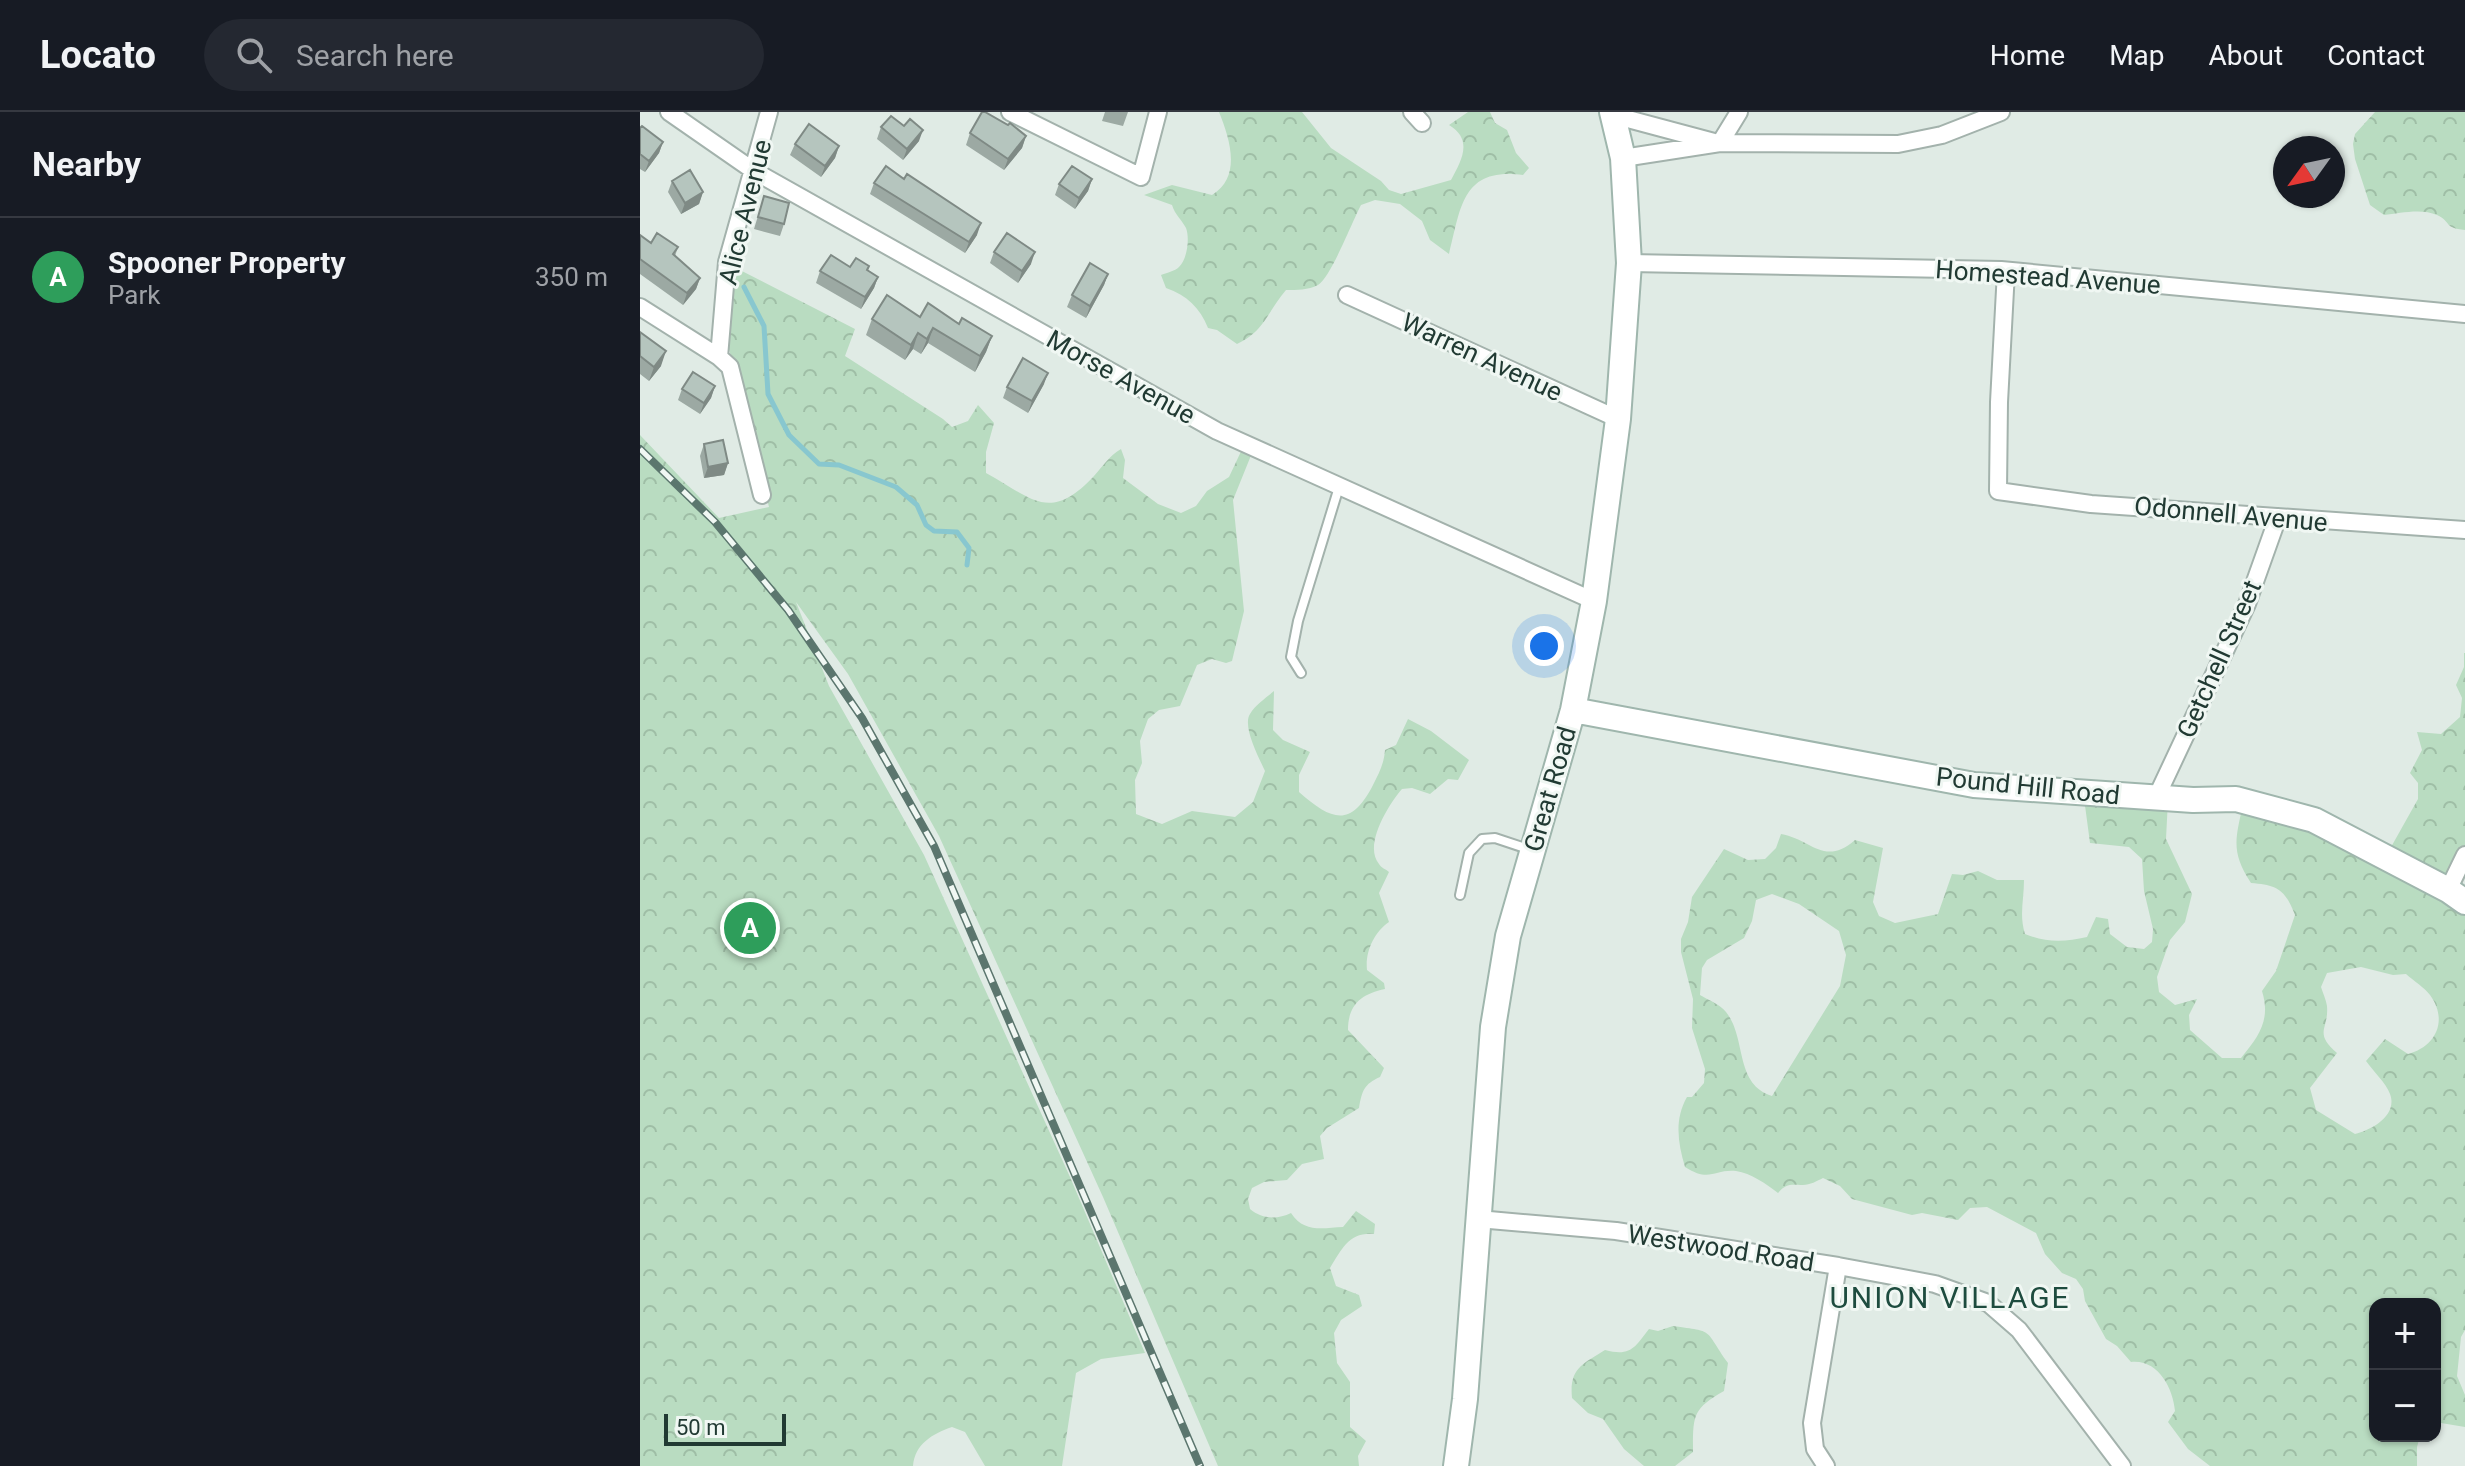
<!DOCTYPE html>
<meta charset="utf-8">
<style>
:root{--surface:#171b24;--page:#242831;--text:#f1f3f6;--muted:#9ea1a6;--line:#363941;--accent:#1a73e8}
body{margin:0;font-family:Roboto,sans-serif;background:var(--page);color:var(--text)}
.controls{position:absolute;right:24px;bottom:24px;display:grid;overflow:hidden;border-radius:16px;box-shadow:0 2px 6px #0004}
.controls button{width:72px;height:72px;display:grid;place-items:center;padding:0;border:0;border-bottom:2px solid var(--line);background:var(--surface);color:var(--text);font:40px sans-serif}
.compass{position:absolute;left:1633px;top:24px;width:72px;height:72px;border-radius:50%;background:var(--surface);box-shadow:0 2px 6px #0004;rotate:237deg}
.scale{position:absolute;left:24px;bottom:20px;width:122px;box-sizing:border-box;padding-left:8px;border:4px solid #213a33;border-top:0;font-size:22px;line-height:28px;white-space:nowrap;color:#213a33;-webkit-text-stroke:6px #f0f7f3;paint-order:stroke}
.you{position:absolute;left:904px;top:534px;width:28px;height:28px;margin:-20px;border:6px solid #fff;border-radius:50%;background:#1a73e8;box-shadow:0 0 0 12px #1a73e833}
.badge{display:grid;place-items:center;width:52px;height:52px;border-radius:50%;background:var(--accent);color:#fff;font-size:26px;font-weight:700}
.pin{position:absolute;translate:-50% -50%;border:4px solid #fff;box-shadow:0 2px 8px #0006}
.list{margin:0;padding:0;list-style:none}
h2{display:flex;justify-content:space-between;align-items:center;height:104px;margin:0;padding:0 32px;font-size:34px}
h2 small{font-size:26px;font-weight:400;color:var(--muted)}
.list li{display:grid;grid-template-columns:52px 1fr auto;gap:24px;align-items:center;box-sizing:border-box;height:120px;padding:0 32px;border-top:2px solid var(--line)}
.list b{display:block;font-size:30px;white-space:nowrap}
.list p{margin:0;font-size:26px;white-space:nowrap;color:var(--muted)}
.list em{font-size:26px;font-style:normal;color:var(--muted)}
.icon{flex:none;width:44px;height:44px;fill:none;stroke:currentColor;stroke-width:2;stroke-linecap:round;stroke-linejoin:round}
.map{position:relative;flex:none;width:1825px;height:1354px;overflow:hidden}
header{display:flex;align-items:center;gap:48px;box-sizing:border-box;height:112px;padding:0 40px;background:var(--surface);border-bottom:2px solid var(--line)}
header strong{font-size:38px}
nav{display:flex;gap:44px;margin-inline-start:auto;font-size:28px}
.search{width:560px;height:72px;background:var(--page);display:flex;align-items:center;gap:20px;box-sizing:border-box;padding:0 28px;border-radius:44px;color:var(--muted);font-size:30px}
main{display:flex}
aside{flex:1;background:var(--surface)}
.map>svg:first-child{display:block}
.forest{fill:url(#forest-crowns);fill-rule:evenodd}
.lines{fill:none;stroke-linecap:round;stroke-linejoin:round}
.stream{stroke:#88c7cf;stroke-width:5}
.lane-casing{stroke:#a3b2ac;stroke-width:12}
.street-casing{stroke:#a3b2ac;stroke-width:20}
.secondary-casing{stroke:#9fb6ad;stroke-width:28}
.lane{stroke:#fff;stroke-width:8}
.street{stroke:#fff;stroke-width:16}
.secondary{stroke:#fff;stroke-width:24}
.rail-casing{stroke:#5b766e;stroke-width:8}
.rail{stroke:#f0f7f3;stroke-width:5;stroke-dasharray:15;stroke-linecap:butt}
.wall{fill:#9ca9a3}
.shaded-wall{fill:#7f8a85}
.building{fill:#b5c5be;stroke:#7f8a85;stroke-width:2}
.labels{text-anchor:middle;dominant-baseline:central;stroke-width:6;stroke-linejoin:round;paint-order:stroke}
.street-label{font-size:26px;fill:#213a33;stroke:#f0f7f3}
.quarter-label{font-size:30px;letter-spacing:2px;fill:#1e4c3f;stroke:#f0f7f3}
</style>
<header>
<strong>Locato</strong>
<div class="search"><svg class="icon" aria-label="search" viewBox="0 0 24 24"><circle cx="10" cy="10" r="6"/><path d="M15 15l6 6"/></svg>Search here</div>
<nav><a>Home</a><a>Map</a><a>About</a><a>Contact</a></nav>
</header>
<main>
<aside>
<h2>Nearby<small></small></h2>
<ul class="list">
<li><span class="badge" style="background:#2e9e5b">A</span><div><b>Spooner Property</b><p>Park</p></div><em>350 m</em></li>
</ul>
</aside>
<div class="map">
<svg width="1825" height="1354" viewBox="0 0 1825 1354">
<defs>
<pattern id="forest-crowns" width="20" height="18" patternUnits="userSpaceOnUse" patternTransform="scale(2)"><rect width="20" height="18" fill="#b9dcc1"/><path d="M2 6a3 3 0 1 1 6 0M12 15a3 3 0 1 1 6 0" fill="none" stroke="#9fbea6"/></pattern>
</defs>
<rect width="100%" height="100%" fill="#e0ebe5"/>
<path class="forest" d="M579,0H662L691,36L741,69L749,78L761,82L811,68C821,49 834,28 809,13L828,0H850L855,11L867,18L876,41L889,56L883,63C822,55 821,95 809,142L790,128L782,109L760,92L735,88L721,93C712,110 691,165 678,173C668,178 657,178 646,178C627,200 625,219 597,232L577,218L568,216C560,196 547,183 526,176L521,163C526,161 535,159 539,155C547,148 550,126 546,116C542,108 535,103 532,93L504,83L532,73L572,83C602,65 590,27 579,0Z
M1735,0H1825V118C1803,116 1812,110 1797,103C1782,96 1760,101 1744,103L1730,93L1715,47L1713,32L1715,22Z
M94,155L215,217L205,244L303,307L312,315L328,309L338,293L354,311L346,340V361C393,387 410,411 454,364C463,354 469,344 481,337L485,348L483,366L518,392L541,401L556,394L567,379L589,365L605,331L614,336L593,388L604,499L592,549L586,551L572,547L557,553L540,594L519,598L508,607L500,629L502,651L495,668L496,702L522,712L552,699L595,705L613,690L625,659C619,646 602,614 610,602C615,593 627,585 634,579L633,618L643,628L670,640L659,663V680C692,709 711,716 733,673C739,661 744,652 745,638L756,633L768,607L791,619L829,648L818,668L808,667L790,682L772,676L762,677C749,692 723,733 739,752C741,756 746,757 749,760L739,781L749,810C734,820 725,840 727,858L744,871L745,877C721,882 708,893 708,918L744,956L740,965C724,972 722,979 719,996L687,1016L680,1024L684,1047L662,1052L647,1068L624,1070L612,1076L608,1087L610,1097C622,1107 637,1108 651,1101C664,1121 682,1116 703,1115L716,1099L735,1112L734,1122C709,1120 702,1137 690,1156L696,1174L719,1183L722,1194L701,1208L694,1221L697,1251L710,1270V1315L726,1329L718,1344L719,1354H578L463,1085L299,724L208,562L156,490L189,574L284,743L430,1065L505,1241L461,1247L436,1261L422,1354H345L325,1320L312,1315C292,1322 275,1332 273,1354H0V323L79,406L129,395L89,237Z
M1824,541H1825V740L1807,777L1825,793V1218L1821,1225L1817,1264L1825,1283V1315L1795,1310V1192H1735V1324H1780L1777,1335V1354H1570L1548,1337L1528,1310L1535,1299C1533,1276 1518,1247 1491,1250L1477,1234L1466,1227L1445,1189L1443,1177L1436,1167L1422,1161L1405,1142L1396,1121L1347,1095L1330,1096L1318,1108L1282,1101L1272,1103L1212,1087L1200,1074L1183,1066C1177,1069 1170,1073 1163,1073C1150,1073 1147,1071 1138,1081C1126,1072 1111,1061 1096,1059C1074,1057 1070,1071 1045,1055C1038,1031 1034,1008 1047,985H1052L1064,971L1065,957L1052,916L1053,887L1041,840V827L1048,810L1052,785L1084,737L1108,748L1125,747L1136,736L1141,722C1171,727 1184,755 1215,728L1243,736L1233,790L1239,804L1255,811L1298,802L1312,762L1323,763L1338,759L1357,768H1384C1384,788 1379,803 1385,822C1407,831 1425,830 1447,825L1456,805L1468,807L1470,822L1487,835L1504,837L1512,830L1513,817L1504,779L1502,747L1489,735L1450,731L1444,686L1528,688L1526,727L1552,782L1545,810L1530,828L1517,865L1519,880L1535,893L1557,887L1549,903L1550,918L1582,946H1601C1619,924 1631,908 1622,879L1636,859L1655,803C1645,777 1637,773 1611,771C1590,739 1596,726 1603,692L1746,744L1778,687V671L1770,661L1782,638L1777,620L1801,622L1820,605L1822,586L1816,573L1824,555ZM1132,782L1159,792L1199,819L1206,843L1200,874L1132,984C1094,972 1107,926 1086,900C1080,892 1068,888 1060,883L1062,856L1067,848L1104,826L1112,809L1116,788ZM1721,855L1753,863L1766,862C1774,869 1785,876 1790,883C1809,909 1795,935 1768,942L1745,927L1726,949C1733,959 1746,971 1750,982C1758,1003 1732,1018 1715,1022L1676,998L1670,976L1697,941C1673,920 1689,918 1687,894C1686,888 1683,881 1681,875L1687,861Z
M1033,1214C1076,1220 1063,1216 1088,1251L1084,1279C1052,1297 1053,1304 1053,1340L1035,1354H1004L984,1337L963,1307L948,1301L932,1286C929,1256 943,1252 965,1238C991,1245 995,1235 1009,1217L1018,1219Z"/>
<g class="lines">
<path class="stream" d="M104,175L124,214L128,282L149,323L179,352L199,353L256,375L277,393L286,413L294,419L317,420L329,436L327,453"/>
<defs>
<path id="lane" d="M661,561L651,545L658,509L699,375
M820,783L829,741L842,727L855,726L891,738"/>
<path id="street" d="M29,0L114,59L577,319L954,489
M370,0L501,65L518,0
M772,0L782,11
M973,3L1074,30
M1080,31L1099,0
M983,46L1080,31L1258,32L1302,23L1361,0
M989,151L1361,158L1825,202
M1366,159L1359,290L1358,379L1451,392L1825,418
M707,183L978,307
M0,195L79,245
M122,383L90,255L79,245L87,150L129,0
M1516,686L1607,492L1638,405
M1808,778L1825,743
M838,1107L976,1119L1198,1154L1295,1172L1348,1191L1379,1218L1482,1354
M1186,1354L1175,1337L1172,1311L1198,1154"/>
<path id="secondary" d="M933,598L1334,673L1553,688L1596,687L1674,708L1808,778L1825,790
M816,1354L825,1287L853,915L868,824L933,598L954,489L978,307L989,151L983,46L972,0"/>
</defs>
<use href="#lane" class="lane-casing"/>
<use href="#street" class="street-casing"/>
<use href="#secondary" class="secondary-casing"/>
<use href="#lane" class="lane"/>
<use href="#street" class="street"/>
<use href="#secondary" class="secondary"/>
<defs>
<path id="rail" d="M0,337L75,410L148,498L222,606L294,734L560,1354"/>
</defs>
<use href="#rail" class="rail-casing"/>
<use href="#rail" class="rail"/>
</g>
<path class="wall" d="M465,0H488L483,14L462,9Z
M241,15L279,29L263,48L237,27Z
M0,16L23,30L19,41L5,60L0,57Z
M330,21L386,24L382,36L364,58L326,33Z
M155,32L199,34L195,46L181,65L150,43Z
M452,67L448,79L435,97L415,83L419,72Z
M32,69L63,80L59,92L41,102L28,80Z
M234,71L337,123L325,141L230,82Z
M124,84L144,112L140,124L114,117Z
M0,123L11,131L38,135L35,144L60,166L56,177L43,193L0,162Z
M354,140L391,152L378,171L350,151Z
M229,154L228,158L238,165L234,176L221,197L176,171L180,159Z
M468,162L464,173L446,206L427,195L432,183Z
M280,205L319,212L352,224L346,240L335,260L288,231L281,242L273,237L265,248L226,223L232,207Z
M0,220L21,254L9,269L0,262Z
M404,272L388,301L363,286L367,275Z
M75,274L71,286L60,302L38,288L42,277Z
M64,332L88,351L84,363L64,366L60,344Z"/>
<path class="shaded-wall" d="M283,18L279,29L263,48L267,37Z
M386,24L382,36L364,58L368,47Z
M23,30L19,41L5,60L9,49Z
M199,34L195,46L181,65L185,54Z
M452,67L448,79L435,97L439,86Z
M63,80L59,92L41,102L45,91Z
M341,111L337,123L325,141L329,130Z
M395,140L391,152L378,171L382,159Z
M468,162L464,173L446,206L450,194Z
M238,165L234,176L221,197L225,185Z
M60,166L56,177L43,193L47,181Z
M293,216L288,231L281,242L287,227Z
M278,221L273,237L265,248L271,233Z
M352,224L346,240L335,260L340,244Z
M26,239L21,254L9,269L14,255Z
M408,261L404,272L388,301L392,289Z
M75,274L71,286L60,302L64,291Z
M88,351L84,363L64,366L68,355Z"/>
<path class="building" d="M342,0H345L368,13L370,11L386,24L368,47L330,21Z
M251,4L264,14L270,7L283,18L267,37L241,15Z
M169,12L199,34L185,54L155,32Z
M2,14L23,30L9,49L0,42V16Z
M246,54L264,67L267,62L341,111L329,130L234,71Z
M432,54L452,67L439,86L419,72Z
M50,58L63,80L45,91L32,69Z
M124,84L149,91L144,112L118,105Z
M17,121L38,135L33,142L60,166L47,181L0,147V123L11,131Z
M367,121L395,140L382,159L354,140Z
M191,143L210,155L216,146L229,154L227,158L238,165L225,185L180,159Z
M450,151L468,162L450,194L432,183Z
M247,183L280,205L288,191L319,212L322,206L352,224L340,244L293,216L287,227L278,221L271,233L232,207Z
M0,220L26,239L14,255L0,244Z
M383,246L408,261L392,289L367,275Z
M53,260L75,274L64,291L42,277Z
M83,328L88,351L68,355L64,332Z"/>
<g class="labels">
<g class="street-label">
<text transform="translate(105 100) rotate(-76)">Alice Avenue</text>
<text transform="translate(1408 165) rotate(4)">Homestead Avenue</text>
<text transform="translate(842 245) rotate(25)">Warren Avenue</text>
<text transform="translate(481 265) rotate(29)">Morse Avenue</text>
<text transform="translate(1591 402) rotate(5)">Odonnell Avenue</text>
<text transform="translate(1579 547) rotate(-66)">Getchell Street</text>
<text transform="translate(1388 674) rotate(6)">Pound Hill Road</text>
<text transform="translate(910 677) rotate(-74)">Great Road</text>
<text transform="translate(1081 1136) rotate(9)">Westwood Road</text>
</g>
<g class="quarter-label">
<text x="1310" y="1185">UNION VILLAGE</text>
</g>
</g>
</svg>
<div class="controls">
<button>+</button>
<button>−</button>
</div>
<svg class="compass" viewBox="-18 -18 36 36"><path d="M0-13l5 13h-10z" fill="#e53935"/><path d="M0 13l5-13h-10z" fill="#9ea1a6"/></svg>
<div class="scale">50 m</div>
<div class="you"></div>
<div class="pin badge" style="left:110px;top:816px;background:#2e9e5b">A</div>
</div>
</main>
